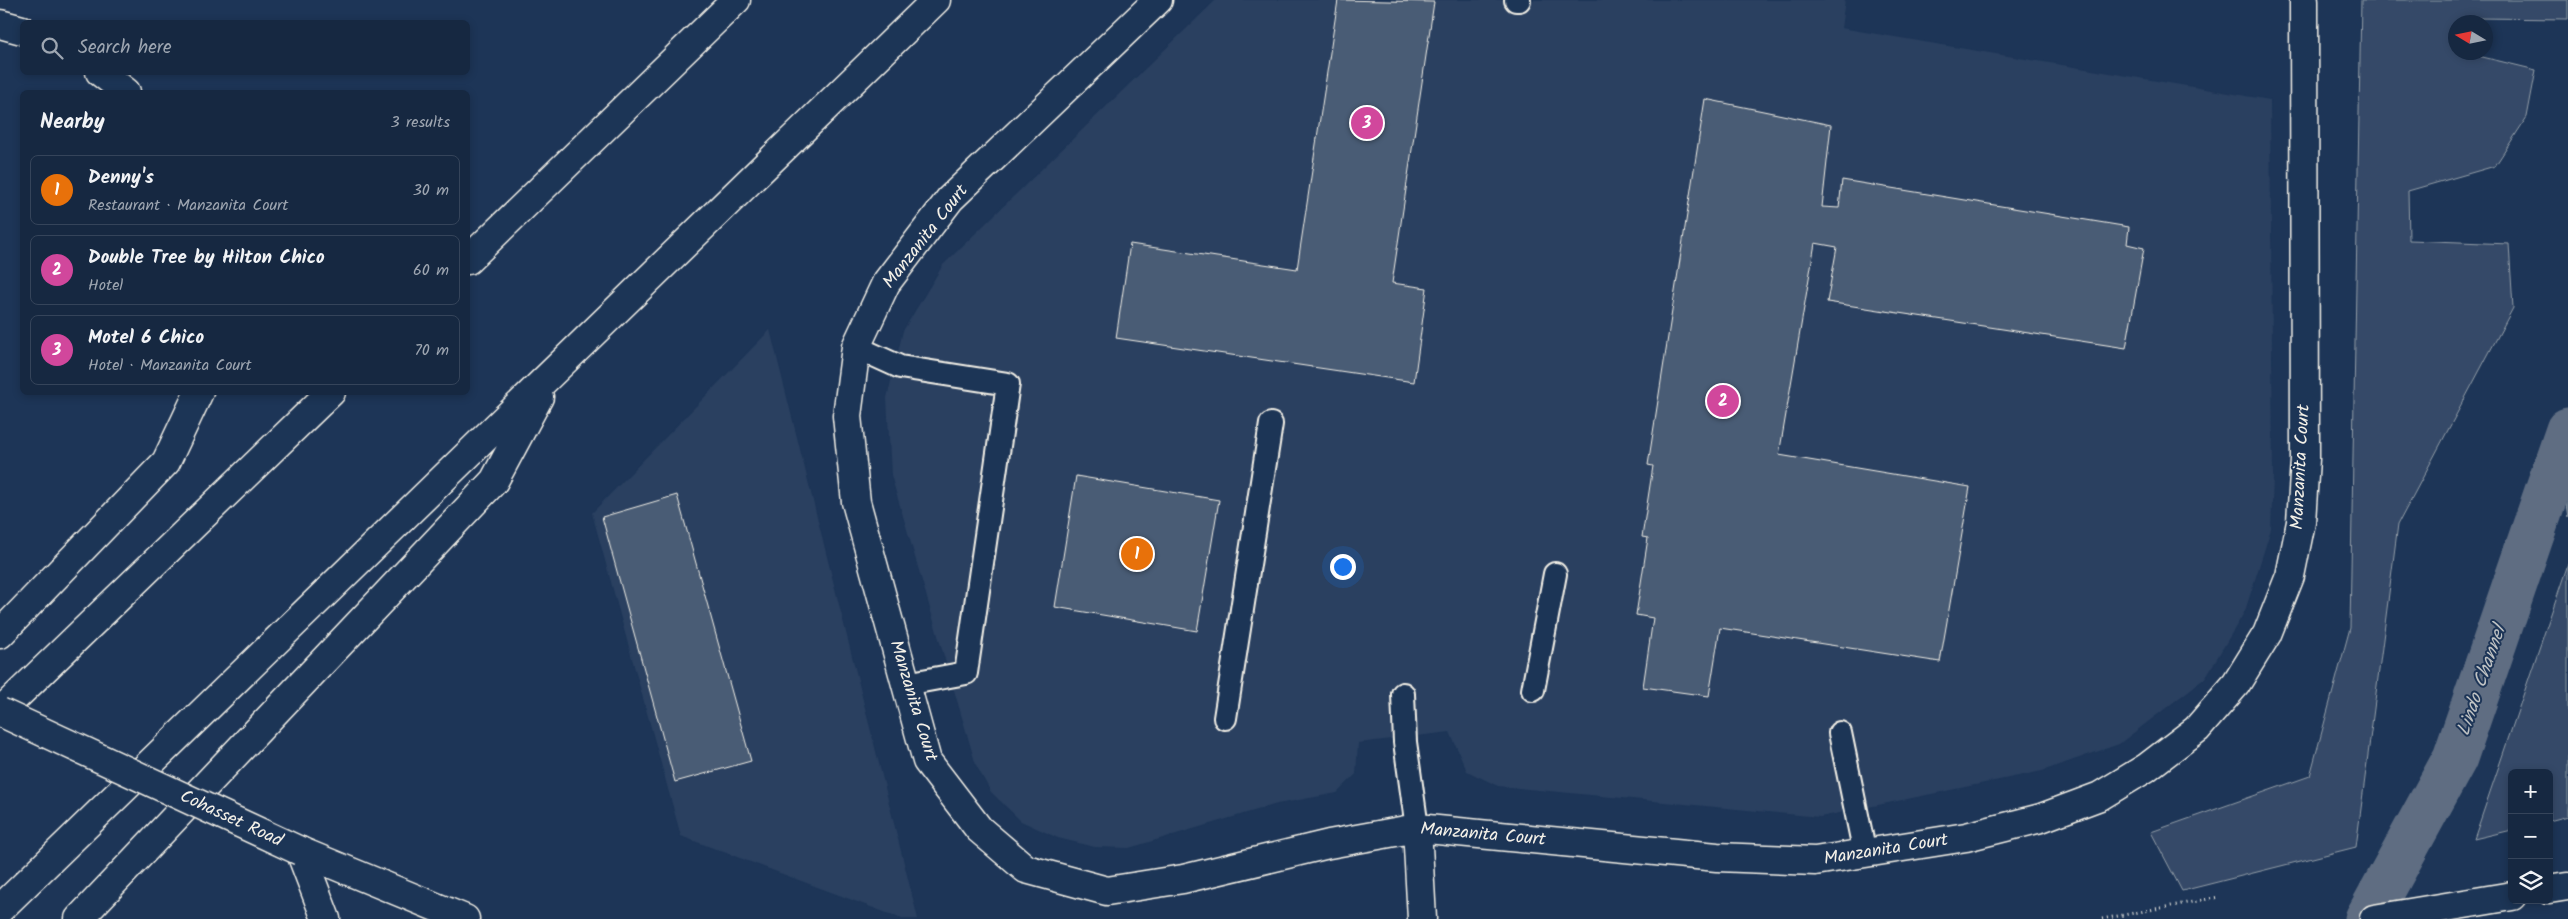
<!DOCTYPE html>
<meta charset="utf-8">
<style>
:root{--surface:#162841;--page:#23344c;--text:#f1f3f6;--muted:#9ea6b1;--line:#35445a;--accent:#1a73e8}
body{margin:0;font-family:Kalam,sans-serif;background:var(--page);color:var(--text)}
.controls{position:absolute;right:15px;bottom:15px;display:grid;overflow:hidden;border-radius:8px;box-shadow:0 2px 8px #0003}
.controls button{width:45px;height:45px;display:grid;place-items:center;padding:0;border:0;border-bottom:1px solid var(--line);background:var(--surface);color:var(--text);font:25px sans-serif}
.compass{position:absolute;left:2448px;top:15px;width:45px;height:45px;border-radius:50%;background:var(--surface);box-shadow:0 2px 8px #0003;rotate:280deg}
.you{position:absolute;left:1342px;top:566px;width:18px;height:18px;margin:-12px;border:4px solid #fff;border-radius:50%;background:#1a73e8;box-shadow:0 0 0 8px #1a73e833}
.badge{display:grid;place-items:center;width:32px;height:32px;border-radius:50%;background:var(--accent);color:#fff;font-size:16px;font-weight:700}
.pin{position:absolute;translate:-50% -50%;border:2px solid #fff;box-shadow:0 1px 5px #0006}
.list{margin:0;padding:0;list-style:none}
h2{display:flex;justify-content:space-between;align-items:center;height:65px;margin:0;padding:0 20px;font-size:21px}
h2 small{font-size:16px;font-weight:400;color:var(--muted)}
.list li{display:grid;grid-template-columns:32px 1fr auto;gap:15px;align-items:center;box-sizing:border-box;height:70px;margin:0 10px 10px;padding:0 10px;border:1px solid var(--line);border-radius:8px}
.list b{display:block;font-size:19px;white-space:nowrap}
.list p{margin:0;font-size:16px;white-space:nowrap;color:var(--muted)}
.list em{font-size:16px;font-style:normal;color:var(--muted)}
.icon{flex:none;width:28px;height:28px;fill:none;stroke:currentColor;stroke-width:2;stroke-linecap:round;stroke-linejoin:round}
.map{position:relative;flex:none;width:2568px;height:919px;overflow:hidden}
.search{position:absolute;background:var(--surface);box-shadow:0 2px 8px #0003;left:20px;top:20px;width:450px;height:55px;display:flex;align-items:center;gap:12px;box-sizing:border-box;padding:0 18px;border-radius:8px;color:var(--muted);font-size:19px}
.panel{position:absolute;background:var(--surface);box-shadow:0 2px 8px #0003;left:20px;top:90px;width:450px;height:305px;border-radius:8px}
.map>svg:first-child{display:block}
.built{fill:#2a4060}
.green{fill:#354a67;stroke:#949ea8}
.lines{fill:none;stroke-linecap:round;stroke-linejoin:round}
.canal{stroke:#5e6d82;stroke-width:45}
.building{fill:#485b74;stroke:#f4f1e8}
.service-casing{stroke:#f4f1e8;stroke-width:26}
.minor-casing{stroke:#f4f1e8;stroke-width:31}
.tertiary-casing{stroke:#f4f1e8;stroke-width:31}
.secondary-casing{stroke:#f4f1e8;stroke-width:31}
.motorway-casing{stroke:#f4f1e8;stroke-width:31}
.path{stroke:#f4f1e8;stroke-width:3;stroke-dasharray:1 4;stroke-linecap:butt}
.service{stroke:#1d3557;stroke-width:22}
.minor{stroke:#1d3557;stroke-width:28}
.tertiary{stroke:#1d3557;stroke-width:28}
.secondary{stroke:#1d3557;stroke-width:28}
.motorway{stroke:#1d3557;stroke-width:28}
.secondary-bridge-casing{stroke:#f4f1e8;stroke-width:31;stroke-linecap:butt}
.secondary-bridge{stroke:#1d3557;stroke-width:28}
.labels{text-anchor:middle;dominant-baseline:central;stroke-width:4;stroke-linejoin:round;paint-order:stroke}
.street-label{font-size:18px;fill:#f4f1e8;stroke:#1d3557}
.water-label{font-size:19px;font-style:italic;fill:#c0c3c4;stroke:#1d3557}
</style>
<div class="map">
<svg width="2568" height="919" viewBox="0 0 2568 919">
<rect width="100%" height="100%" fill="#1d3557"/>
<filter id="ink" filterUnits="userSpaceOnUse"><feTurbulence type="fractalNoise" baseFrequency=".02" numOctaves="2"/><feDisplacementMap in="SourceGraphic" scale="10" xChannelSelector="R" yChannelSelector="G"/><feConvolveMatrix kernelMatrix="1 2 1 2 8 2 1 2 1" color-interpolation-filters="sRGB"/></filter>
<g filter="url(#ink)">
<path class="built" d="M1216,0H1845L1841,28L2270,100L2273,477L2271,529L2245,611L2205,678L2119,744L2042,771L1820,817L1498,786L1467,771L1450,732L1358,743L1356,774L1337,793L1277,804L1129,848L1095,847L1058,838L1021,821L991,792L976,765L891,475L887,398L903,331L943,265Z
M770,330L918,919H903L681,836L592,513Z"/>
<path class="green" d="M2361,0H2568V19L2475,18L2473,22H2456V52L2466,53L2536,70L2527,117L2495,166L2408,191L2409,240L2509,244L2513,308L2398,524L2356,847L2182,891L2151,832L2310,776L2350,628Z
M2568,457V517L2561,473Z
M2568,564V816L2549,821V773H2512V830L2474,839Z"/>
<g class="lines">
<path class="canal" d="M2367,919L2455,758L2568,430"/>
</g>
<path class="building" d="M1338,0L1434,2L1392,283L1427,288L1414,382L1116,338L1130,244L1297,269Z
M1705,99L1831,125L1822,207L1839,208L1842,180L2129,227L2127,244L2144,248L2126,348L1827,302L1837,247L1815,243L1779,455L1970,487L1940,662L1720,628L1709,696L1643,687L1653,618L1636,615L1648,538L1642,537L1653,466L1648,465Z
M1076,476L1219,500L1197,631L1055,607Z
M677,495L751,761L675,782L602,517Z"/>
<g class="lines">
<defs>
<path id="service" d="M1516,0H1519
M856,347L900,367L1008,384L966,673L906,684
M1533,690L1555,574
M1403,694L1405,742L1417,828
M1225,718L1271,424
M1840,733L1865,854"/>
<path id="minor" d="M1158,0L950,199L886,283L856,347L847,416L856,502L927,761L979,829L1026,869L1107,891L1183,879L1329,844L1417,828L1717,857L1815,861L1966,837L2041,818L2100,796L2146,768L2197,729L2236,684L2267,634L2290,576L2301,522L2305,459L2304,0
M1417,828L1422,919"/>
<path id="tertiary" d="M2549,889L2568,886
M2374,919L2512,896"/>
<path id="secondary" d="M300,851L465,919"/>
<path id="motorway" d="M0,24L22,30
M100,72L126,92
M468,260L736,0
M0,634L166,462L199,392
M0,712L331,392
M300,851L326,919
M0,909L936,0
M79,919L494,481L539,397"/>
</defs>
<use href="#service" class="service-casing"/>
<use href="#minor" class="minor-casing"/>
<use href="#tertiary" class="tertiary-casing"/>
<use href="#secondary" class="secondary-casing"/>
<use href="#motorway" class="motorway-casing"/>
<path class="path" d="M2102,919L2219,897"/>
<use href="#service" class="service"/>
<use href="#minor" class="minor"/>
<use href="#tertiary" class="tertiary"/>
<use href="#secondary" class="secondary"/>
<use href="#motorway" class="motorway"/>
<defs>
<path id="secondary-bridge" d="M0,712L300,851"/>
</defs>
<use href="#secondary-bridge" class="secondary-bridge-casing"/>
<use href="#secondary-bridge" class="secondary-bridge"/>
</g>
</g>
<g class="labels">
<g class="street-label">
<text transform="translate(926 237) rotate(-52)">Manzanita Court</text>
<text transform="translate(2301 467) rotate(-87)">Manzanita Court</text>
<text transform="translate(913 701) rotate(73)">Manzanita Court</text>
<text transform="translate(231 819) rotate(25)">Cohasset Road</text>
<text transform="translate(1483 835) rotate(5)">Manzanita Court</text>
<text transform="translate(1886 850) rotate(-9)">Manzanita Court</text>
</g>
<g class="water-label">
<text transform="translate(2482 681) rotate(-71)">Lindo Channel</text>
</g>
</g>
</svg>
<div class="controls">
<button>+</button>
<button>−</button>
<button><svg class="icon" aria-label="layers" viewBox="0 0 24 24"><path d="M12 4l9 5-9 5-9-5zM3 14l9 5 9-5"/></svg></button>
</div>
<svg class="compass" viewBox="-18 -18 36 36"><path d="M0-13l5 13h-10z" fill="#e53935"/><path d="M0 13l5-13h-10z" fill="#9ea6b1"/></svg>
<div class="you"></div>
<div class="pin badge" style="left:1137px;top:554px;background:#e8710a">1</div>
<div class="pin badge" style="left:1723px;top:401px;background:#d1479c">2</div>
<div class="pin badge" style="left:1367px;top:123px;background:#d1479c">3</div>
<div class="search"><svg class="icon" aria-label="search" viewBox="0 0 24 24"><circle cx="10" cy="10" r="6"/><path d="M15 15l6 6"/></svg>Search here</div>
<section class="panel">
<h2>Nearby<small>3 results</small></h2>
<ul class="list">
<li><span class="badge" style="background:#e8710a">1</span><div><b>Denny's</b><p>Restaurant · Manzanita Court</p></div><em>30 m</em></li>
<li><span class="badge" style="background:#d1479c">2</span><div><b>Double Tree by Hilton Chico</b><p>Hotel</p></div><em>60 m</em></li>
<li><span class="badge" style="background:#d1479c">3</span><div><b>Motel 6 Chico</b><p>Hotel · Manzanita Court</p></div><em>70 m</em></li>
</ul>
</section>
</div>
